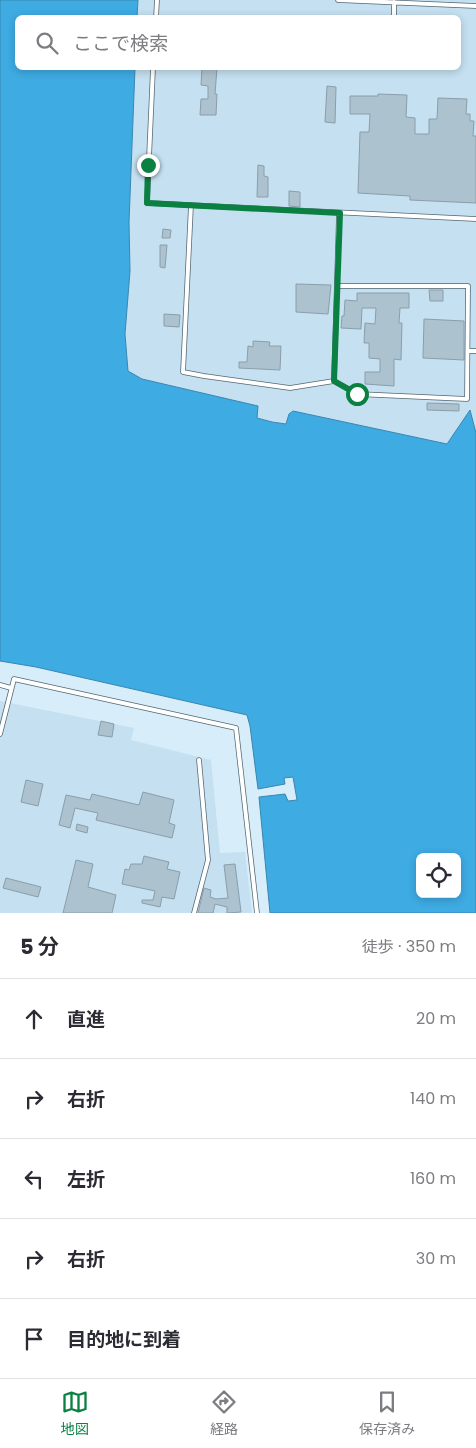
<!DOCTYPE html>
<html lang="ja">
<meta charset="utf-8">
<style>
:root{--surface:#fff;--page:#f2f2f3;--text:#2b2b33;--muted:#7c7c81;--line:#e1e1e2;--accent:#0b8043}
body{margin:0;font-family:Poppins,"Noto Sans JP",sans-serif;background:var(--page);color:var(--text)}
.controls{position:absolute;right:15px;bottom:15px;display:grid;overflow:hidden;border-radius:8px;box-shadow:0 2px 8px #0003}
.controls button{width:45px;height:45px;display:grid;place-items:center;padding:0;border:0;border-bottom:1px solid var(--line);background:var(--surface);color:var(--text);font:25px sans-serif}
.stop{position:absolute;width:15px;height:15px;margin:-11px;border:4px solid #0b8043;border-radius:50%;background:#fff}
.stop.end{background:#0b8043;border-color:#fff;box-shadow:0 1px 5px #0008}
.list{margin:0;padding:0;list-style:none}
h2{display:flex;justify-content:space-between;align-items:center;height:65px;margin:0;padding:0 20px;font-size:21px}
h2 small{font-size:16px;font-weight:400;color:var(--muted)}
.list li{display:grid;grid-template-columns:32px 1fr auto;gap:15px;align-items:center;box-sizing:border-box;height:80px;padding:0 20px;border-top:1px solid var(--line)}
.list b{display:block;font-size:19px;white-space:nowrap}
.list em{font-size:16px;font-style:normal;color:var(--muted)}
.icon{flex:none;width:28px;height:28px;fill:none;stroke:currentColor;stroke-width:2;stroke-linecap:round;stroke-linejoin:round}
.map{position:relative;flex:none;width:476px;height:913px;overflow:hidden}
.search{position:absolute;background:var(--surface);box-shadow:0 2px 8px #0003;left:15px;right:15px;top:15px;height:55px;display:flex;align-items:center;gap:12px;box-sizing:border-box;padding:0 18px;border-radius:8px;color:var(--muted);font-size:19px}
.sheet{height:465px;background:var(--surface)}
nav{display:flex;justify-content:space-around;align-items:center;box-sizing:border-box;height:70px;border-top:1px solid var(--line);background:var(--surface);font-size:14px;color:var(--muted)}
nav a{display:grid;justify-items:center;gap:2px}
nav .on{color:var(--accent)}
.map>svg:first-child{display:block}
.built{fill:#c5e0f1}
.water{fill:#3eabe3;stroke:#3987b0;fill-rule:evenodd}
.building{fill:#adc2cf;stroke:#8a9eaa}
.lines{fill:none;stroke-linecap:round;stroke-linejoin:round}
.lane-casing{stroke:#546773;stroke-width:5.5}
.lane{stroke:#fff;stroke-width:4}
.route{stroke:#0b8043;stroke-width:6}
</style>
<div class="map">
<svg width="476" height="913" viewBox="0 0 476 913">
<rect width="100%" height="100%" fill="#d8edfa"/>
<path class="built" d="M138,0H476V433L470,410L447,444L293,411L289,414L286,424L272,422L256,418L258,406L142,379L128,371L125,334L130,271L129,222L135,68H458V18L137,17Z
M0,701L134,728L131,740L211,760L220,853L245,852L252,913H0Z"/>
<path class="water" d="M0,0H138L137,17L18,18V68H135L129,222L130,271L125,334L128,371L142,379L258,406L257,418L272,422L286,424L289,414L293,411L447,444L470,410L476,433V913H270L259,797L285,794L288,801L297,800L293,777L284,778L285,784L258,789L250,726L247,715L36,667L0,661ZM420,857H457V894H420Z"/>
<path class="building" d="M202,68H217L215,94H217L216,115H200L201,99H208V86L201,85Z
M327,86L336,87L335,123L325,122Z
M378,94L407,95L406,117L415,118V134H429V119H437L438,98L467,99L466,114H470V121H474L473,136H476V203L410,200V196L358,193L360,132H369L370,114H350V96H378Z
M258,165L264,166V176L268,177V197H257Z
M289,191L300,192V207L289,206Z
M163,229L171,230L170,238H162Z
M160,245H167L165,268L160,267Z
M296,284L331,285L328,314L296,312Z
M429,290H443V301H430Z
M357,293H409V308H400L399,323H402L401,360L394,359V386L365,384V372H380V359L369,358V343H364L365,323L375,324L376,308H362L361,329L341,328L342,316H344L345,300L357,301Z
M164,314L180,315L179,327L164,326Z
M424,319L464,321V360L423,358Z
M253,341L270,342L269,346H281L280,370L239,368V362H247L248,346L253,347Z
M427,403L459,404V411L427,410Z
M101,721L114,724L112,737L98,735Z
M26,780L43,784L38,806L21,802Z
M143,792L174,800L169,823L175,825L172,838L96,820L98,813L75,808L70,828L59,825L66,795L90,800L92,794L139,805Z
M77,824L88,827L87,833L76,830Z
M144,856L169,862L167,869L180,872L174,899L162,897L160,907L142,903V900H153L155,891L122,884L125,869L129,870L131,864H142Z
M76,860L93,864L88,887L116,895L112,913H63Z
M235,864L241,912L227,913V907L215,904L213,913H198L204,888L211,890L210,897L216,899L228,898L224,865Z
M6,878L41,887L38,897L3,888Z"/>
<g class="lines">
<defs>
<path id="lane" d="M338,0L476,6
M156,18L157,0
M394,18V2
M153,68L147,203L476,219
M191,205L183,372L204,376L290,388L334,381L357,394L467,399L468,286H337
M468,351H476
M334,381L339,213
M0,685L11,688
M0,734L14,679L236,728L257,913
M194,913L208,860L199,760"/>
</defs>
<use href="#lane" class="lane-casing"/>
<use href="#lane" class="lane"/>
</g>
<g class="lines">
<path class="route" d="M148,165L147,203L340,213L334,381L357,394"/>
</g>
</svg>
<div class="controls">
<button><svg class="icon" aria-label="locate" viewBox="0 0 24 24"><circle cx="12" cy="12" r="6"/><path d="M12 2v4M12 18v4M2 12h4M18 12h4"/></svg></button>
</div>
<div class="stop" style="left:357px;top:394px"></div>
<div class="stop end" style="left:148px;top:165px"></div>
<div class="search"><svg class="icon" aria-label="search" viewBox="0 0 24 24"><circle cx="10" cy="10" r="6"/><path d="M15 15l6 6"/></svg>ここで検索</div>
</div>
<section class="sheet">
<h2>5 分<small>徒歩 · 350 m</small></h2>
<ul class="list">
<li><svg class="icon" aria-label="ahead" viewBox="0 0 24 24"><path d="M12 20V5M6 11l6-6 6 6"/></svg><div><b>直進</b></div><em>20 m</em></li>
<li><svg class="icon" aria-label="right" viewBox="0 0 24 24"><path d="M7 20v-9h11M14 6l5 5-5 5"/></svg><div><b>右折</b></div><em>140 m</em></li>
<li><svg class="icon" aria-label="left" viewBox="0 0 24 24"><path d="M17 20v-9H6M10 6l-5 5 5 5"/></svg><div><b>左折</b></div><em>160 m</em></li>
<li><svg class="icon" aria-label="right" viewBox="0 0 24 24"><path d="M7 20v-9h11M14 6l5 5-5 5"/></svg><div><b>右折</b></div><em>30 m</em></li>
<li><svg class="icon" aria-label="arrive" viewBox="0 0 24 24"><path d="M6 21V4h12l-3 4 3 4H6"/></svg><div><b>目的地に到着</b></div></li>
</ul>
</section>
<nav>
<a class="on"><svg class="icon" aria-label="map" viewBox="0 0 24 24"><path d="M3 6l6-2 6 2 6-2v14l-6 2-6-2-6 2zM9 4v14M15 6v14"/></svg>地図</a>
<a><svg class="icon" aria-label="directions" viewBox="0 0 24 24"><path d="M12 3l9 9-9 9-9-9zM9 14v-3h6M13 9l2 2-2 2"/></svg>経路</a>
<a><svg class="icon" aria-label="saved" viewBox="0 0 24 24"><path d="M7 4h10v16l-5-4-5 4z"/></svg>保存済み</a>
</nav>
